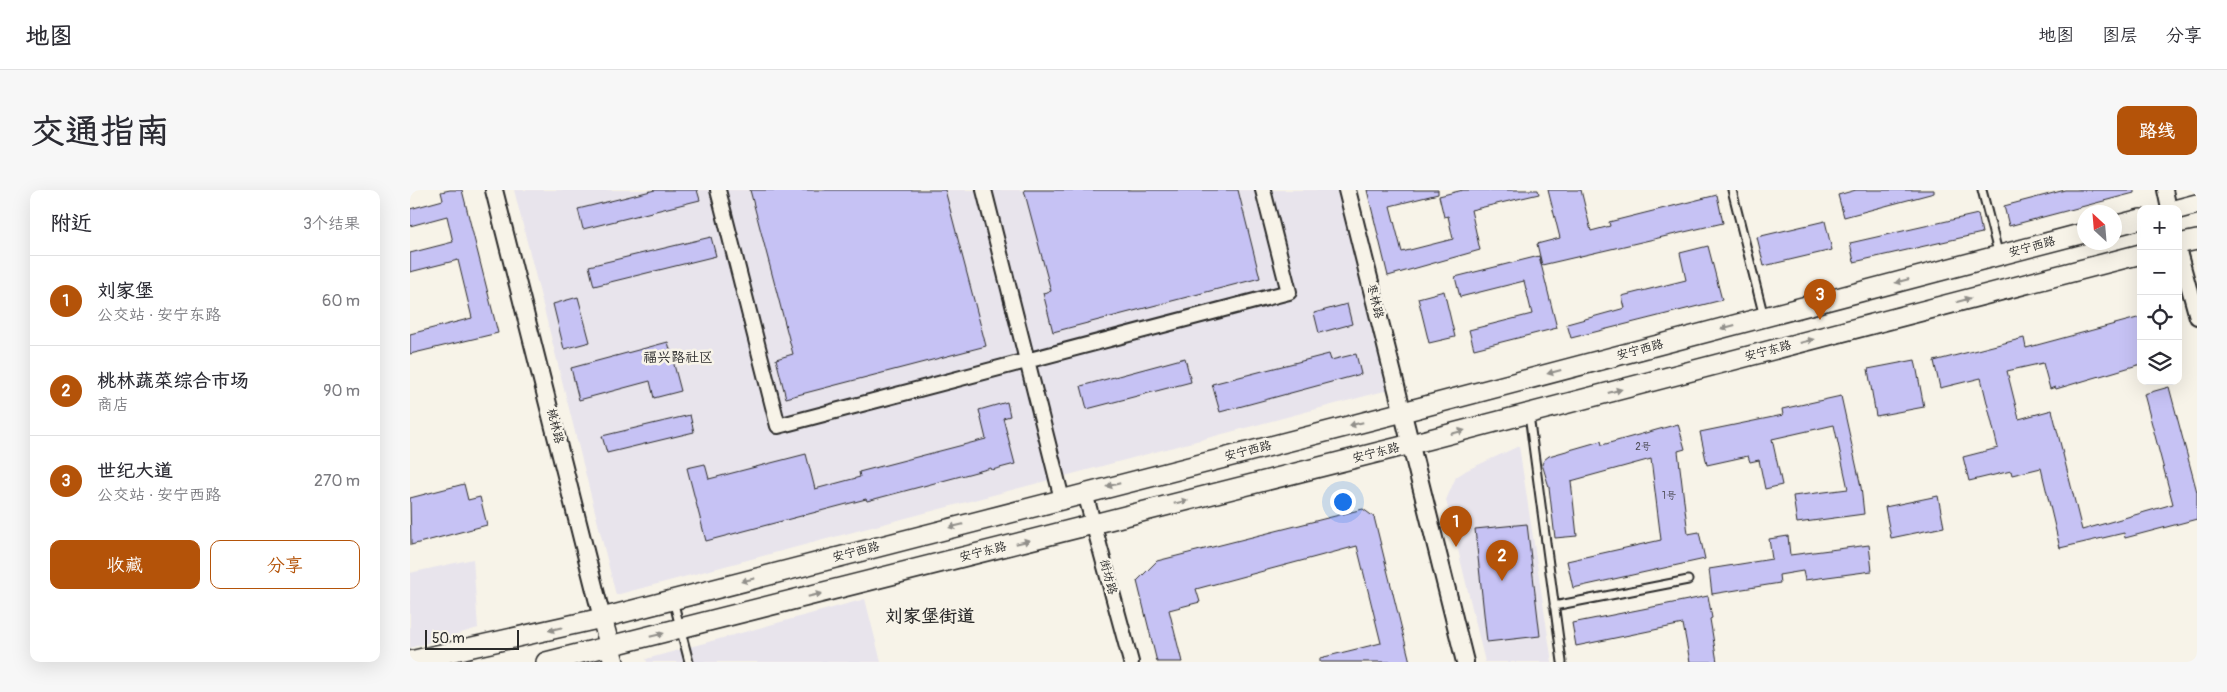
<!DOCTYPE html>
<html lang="zh">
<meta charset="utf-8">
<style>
:root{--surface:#fff;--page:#f7f7f7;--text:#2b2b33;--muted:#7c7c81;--line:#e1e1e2;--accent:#b45309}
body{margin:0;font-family:Pangolin,"LXGW WenKai TC",sans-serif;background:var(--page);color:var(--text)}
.controls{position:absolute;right:15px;top:15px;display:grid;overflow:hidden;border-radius:10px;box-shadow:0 5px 20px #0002}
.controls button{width:45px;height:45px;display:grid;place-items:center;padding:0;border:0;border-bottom:1px solid var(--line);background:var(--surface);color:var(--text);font:25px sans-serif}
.compass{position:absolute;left:1667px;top:15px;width:45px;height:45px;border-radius:50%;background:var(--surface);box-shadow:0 5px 20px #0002;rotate:334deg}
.scale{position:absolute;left:15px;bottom:12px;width:94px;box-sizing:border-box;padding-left:5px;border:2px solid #2b2b2b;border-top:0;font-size:14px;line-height:18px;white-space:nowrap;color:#2b2b2b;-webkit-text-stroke:4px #f7f3e8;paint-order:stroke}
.you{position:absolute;left:932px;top:311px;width:18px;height:18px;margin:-12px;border:4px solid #fff;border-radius:50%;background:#1a73e8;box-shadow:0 0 0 8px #1a73e833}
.badge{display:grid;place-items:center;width:32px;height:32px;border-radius:50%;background:var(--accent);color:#fff;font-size:16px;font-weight:700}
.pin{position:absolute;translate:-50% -41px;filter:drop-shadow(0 1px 2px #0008)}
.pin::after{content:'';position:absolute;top:26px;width:18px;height:15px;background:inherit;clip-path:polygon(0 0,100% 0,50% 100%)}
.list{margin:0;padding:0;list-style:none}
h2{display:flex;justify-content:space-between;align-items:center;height:65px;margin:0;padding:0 20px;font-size:21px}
h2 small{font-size:16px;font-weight:400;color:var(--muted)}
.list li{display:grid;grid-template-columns:32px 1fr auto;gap:15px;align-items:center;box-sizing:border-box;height:90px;padding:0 20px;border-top:1px solid var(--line)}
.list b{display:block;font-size:19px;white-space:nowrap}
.list p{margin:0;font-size:16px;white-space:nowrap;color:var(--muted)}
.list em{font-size:16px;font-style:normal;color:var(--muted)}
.actions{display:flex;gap:10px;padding:15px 20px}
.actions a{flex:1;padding:11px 0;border:1px solid var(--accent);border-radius:10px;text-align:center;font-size:18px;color:var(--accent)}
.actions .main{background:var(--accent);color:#fff}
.icon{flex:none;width:28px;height:28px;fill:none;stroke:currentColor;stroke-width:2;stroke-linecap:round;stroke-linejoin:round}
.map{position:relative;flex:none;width:1787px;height:472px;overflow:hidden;border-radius:10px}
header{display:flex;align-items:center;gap:30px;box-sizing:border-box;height:70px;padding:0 25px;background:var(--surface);border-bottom:1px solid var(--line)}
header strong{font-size:24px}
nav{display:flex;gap:28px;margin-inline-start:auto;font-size:18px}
.intro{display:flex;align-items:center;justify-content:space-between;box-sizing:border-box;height:120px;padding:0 30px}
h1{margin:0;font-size:35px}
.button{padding:12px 22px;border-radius:10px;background:var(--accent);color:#fff;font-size:18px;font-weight:700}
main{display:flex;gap:30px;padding:0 30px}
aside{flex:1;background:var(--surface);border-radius:10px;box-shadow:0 5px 20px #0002}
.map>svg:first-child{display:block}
.built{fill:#e8e4ec}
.building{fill:#c6c2f4;stroke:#2b2b2b}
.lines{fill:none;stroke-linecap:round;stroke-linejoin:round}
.service-casing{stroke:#2b2b2b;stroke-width:11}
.minor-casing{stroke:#2b2b2b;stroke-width:18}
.tertiary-casing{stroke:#2b2b2b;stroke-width:20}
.secondary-casing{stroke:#2b2b2b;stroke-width:22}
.service{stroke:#f7f3e8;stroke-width:7}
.minor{stroke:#f7f3e8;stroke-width:14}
.tertiary{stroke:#f7f3e8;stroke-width:16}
.secondary{stroke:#f7f3e8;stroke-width:19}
.oneway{fill:#918f8a}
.labels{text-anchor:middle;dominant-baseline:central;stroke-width:5;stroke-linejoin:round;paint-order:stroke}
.number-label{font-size:10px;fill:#52515d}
.street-label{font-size:12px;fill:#2b2b2b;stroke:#f7f3e8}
.neighbourhood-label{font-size:14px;fill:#2b2b2b;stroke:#f7f3e8}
.district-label{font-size:18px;font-weight:bold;fill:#2b2b2b;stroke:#f7f3e8}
</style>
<header>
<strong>地图</strong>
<nav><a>地图</a><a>图层</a><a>分享</a></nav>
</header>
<div class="intro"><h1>交通指南</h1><a class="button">路线</a></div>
<main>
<aside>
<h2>附近<small>3个结果</small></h2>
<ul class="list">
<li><span class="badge">1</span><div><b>刘家堡</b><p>公交站 · 安宁东路</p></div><em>60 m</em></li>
<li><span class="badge">2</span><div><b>桃林蔬菜综合市场</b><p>商店</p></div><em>90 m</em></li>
<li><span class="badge">3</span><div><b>世纪大道</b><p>公交站 · 安宁西路</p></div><em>270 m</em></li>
</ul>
<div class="actions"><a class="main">收藏</a><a>分享</a></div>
</aside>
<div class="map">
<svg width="1787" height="472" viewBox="0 0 1787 472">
<rect width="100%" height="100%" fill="#f7f3e8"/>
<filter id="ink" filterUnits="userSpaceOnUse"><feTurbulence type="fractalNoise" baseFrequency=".02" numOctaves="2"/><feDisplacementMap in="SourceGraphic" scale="10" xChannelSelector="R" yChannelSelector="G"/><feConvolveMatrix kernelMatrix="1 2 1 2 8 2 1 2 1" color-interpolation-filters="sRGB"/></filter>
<g filter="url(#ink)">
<path class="built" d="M104,0H930L978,200L206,405Z
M1109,256L1142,472H1075L1036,310L1046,287L1057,280Z
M63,369L68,438L0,458V383Z
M455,409L471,472H237L236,469Z"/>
<path class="building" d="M40,0H52L88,143L0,164V144L62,128L48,70L0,82V63L43,52L37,26L0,36V19L33,10L31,2Z
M245,0H287L290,10L173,39L168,19Z
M340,0H535L576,156L376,208L366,169L383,164Z
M614,0H828L850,88L643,142L633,103L641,101Z
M957,0H1028V4L980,16L992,62L1043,49L1038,26L1034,27L1029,6L1053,0H1128L1129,4L1061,20L1070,60L978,86Z
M1138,0H1171L1181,41L1200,36L1199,32L1307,5L1313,33L1132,75L1127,54L1150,48Z
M1446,0H1524V3L1434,27L1428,5Z
M1655,0H1724V3L1599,36L1594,16Z
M1568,24L1572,43L1444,72L1440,53Z
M1415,31L1422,60L1354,76L1347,47Z
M301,47L306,66L184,96L179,76Z
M1298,56L1312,110L1161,148L1157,134L1215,118L1212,106L1276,90L1270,63Z
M1129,66L1147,138L1064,159L1059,140L1122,124L1114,91L1050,107L1045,87Z
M1034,101L1045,147L1019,153L1008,108Z
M168,107L180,152L154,159L143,114Z
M937,114L942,134L909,143L904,123Z
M1731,127V174L1646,199L1645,197L1640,199L1633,173L1597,181L1609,229L1642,220L1672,340L1763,314L1734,204L1759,197L1787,302V329L1715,348L1714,343L1650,358L1631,278L1602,285L1601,281L1559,291L1553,267L1588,258L1571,188L1530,198L1524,171L1614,148L1616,158Z
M258,152L271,201L244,208L240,191L169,210L161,178Z
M919,164L921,170L946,164L951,184L810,222L802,194Z
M775,168L781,192L677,219L671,196Z
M1505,170L1514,217L1466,226L1458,179Z
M1431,206L1451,297L1454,324L1387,333L1383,306L1438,299L1424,235L1362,249L1372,295L1355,299L1349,270L1340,272L1338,266L1297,275L1290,242L1373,225L1372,219Z
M597,212L600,226L593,228L605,274L582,280L581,278L457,311L456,309L296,351L277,278L295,274L299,289L396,264L405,299L450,287L449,282L576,249L569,220Z
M280,225L284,242L197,263L192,246Z
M1268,234L1275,259L1268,261L1278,344L1289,342L1295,369L1163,398L1157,371L1251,350L1241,269L1161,291L1167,346L1145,348L1139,297L1132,274L1134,270L1139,266L1191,251L1192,255Z
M54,294L58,310L70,307L77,335L1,355L0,308Z
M1528,306L1534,337L1481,348L1475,317Z
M953,319L964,327L1000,472H910V468L971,453L947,356L786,399L790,412L759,420L772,472H747L727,391L747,371Z
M1117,334L1130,446L1077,452L1065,339Z
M1378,346L1380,365L1459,355L1462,381L1395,390L1393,381L1369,385L1370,393L1302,404L1299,379L1362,369L1359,349Z
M1298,406L1302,428L1300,429L1307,472H1280L1273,434L1166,456L1162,433Z"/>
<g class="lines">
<defs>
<path id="service" d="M1322,0L1354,127
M1572,0L1589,66
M1119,225L1152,472
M263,410L279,472
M1144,416L1278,390"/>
<path id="minor" d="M308,0L368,236L879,102L853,0
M574,0L652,309
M1755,0L1759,19
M1768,58L1787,127
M675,303L721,472"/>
<path id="tertiary" d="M84,0L192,428
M937,0L1055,472"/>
<path id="secondary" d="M1768,19L1787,14
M1704,36L1731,29
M1768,54L1787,50
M192,428L204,472
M0,471L192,428L993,222L1674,43
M136,472L1001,254L1731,64"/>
</defs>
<use href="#service" class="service-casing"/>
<use href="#minor" class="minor-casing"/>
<use href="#tertiary" class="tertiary-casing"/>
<use href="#secondary" class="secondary-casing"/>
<use href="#service" class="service"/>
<use href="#minor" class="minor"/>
<use href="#tertiary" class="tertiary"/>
<use href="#secondary" class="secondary"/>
</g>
<defs><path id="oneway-solid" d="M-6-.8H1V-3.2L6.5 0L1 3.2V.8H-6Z" transform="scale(1.25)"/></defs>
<g class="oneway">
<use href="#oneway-solid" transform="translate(1492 91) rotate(165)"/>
<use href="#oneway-solid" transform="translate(1554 110) rotate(-15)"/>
<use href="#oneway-solid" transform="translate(1318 137) rotate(165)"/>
<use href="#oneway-solid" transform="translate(1397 151) rotate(-15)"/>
<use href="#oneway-solid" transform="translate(1144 182) rotate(165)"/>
<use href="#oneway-solid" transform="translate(1205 201) rotate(-15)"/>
<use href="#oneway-solid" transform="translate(946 234) rotate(166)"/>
<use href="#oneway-solid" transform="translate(1048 242) rotate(-15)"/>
<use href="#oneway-solid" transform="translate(703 295) rotate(166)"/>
<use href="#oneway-solid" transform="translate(771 312) rotate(-14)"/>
<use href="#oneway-solid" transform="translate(546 336) rotate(166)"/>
<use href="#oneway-solid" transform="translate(613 352) rotate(-14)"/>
<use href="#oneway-solid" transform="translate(338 390) rotate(166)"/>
<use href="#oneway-solid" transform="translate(405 405) rotate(-14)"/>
<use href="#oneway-solid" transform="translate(145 439) rotate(167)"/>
<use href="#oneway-solid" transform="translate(247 445) rotate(-14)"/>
</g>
</g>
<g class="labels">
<g class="number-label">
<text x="1233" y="257">2号</text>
<text x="1259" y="306">1号</text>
</g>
<g class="street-label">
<text transform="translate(1622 57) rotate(-15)">安宁西路</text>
<text transform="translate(965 111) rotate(76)">枣林路</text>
<text transform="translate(1230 160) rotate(-15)">安宁西路</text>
<text transform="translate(1358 161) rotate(-15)">安宁东路</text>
<text transform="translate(145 236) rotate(76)">桃林路</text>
<text transform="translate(838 261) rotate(-14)">安宁西路</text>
<text transform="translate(966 263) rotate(-14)">安宁东路</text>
<text transform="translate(446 362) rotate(-14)">安宁西路</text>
<text transform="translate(573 362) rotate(-14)">安宁东路</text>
<text transform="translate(698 387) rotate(75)">街坊路</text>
</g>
<g class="neighbourhood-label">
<text x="268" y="167">福兴路社区</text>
</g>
<g class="district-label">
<text x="520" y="426">刘家堡街道</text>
</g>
</g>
</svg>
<div class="controls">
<button>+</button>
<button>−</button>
<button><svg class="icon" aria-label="locate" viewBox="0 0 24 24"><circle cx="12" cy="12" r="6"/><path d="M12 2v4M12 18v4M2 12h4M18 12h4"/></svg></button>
<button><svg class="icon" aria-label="layers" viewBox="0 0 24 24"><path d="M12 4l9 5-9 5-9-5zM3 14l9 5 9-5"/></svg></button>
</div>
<svg class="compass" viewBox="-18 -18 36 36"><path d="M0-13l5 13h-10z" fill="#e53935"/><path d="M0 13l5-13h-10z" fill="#7c7c81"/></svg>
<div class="scale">50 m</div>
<div class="you"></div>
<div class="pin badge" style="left:1046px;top:357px">1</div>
<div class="pin badge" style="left:1092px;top:391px">2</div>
<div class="pin badge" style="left:1410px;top:130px">3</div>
</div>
</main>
